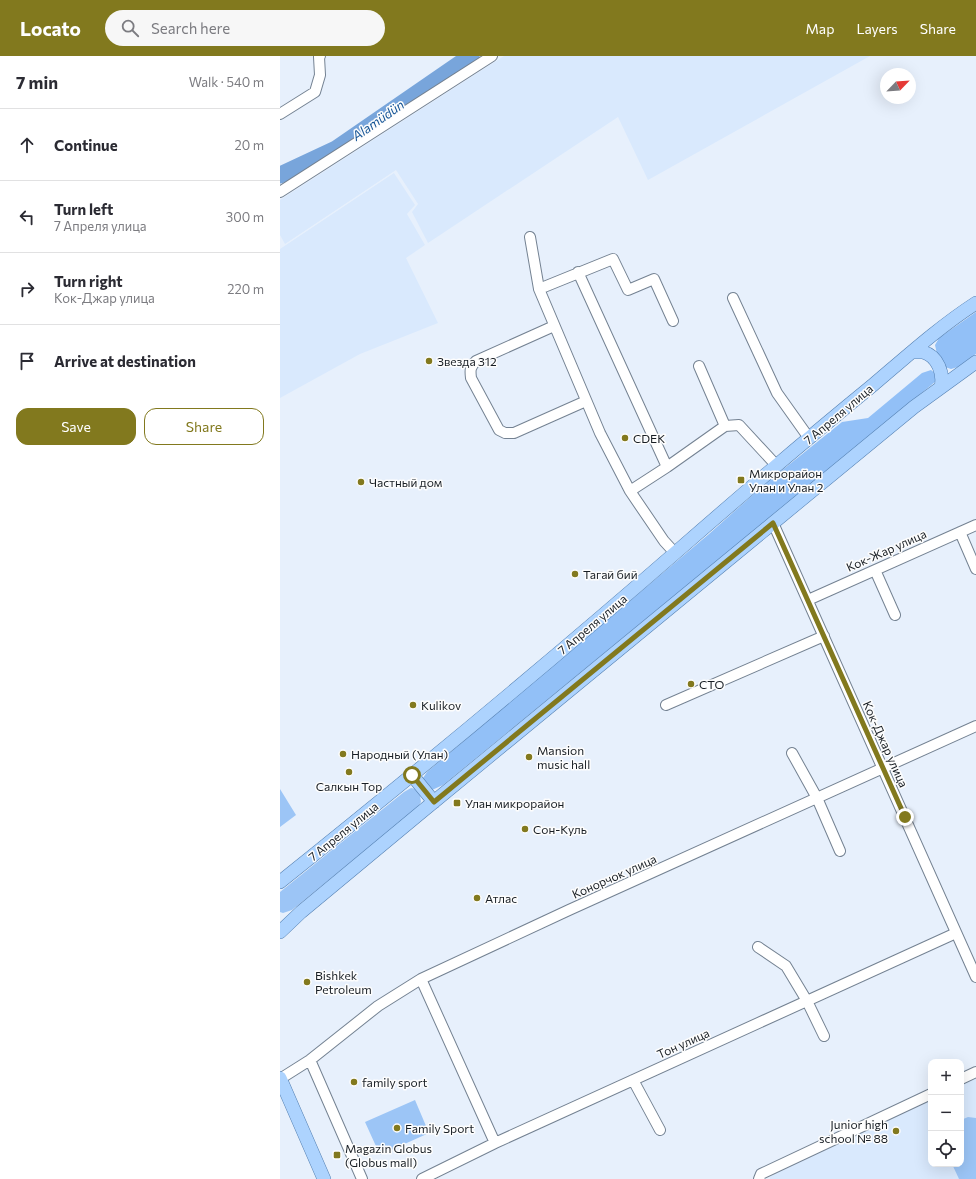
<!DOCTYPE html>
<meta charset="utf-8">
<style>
:root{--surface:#fff;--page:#f7f7f7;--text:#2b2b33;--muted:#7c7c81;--line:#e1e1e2;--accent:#82791e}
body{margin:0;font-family:Commissioner,sans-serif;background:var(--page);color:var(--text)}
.controls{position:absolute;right:12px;bottom:12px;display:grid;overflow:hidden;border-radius:8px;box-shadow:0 4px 16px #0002}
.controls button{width:36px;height:36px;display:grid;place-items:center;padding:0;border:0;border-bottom:1px solid var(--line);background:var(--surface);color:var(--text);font:20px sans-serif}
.compass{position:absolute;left:600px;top:12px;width:36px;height:36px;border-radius:50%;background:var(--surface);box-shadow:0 4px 16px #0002;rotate:65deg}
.stop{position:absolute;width:12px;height:12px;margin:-9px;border:3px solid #82791e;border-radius:50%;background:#fff}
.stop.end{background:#82791e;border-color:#fff;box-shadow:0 1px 4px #0008}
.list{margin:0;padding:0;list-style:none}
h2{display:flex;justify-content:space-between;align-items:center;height:52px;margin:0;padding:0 16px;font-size:17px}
h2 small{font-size:13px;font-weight:400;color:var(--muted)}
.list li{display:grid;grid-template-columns:26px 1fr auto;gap:12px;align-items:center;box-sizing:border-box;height:72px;padding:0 16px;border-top:1px solid var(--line)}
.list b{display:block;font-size:15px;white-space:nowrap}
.list p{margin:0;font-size:13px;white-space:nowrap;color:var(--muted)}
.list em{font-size:13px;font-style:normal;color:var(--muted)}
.actions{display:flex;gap:8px;padding:12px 16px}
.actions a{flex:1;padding:9px 0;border:1px solid var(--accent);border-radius:12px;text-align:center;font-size:14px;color:var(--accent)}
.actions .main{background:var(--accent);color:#fff}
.icon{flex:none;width:22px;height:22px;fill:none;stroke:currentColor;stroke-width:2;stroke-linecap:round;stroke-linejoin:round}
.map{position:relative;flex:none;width:696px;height:1123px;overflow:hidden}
header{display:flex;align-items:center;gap:24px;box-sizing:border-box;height:56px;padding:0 20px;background:var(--accent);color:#fff}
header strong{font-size:19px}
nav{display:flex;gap:22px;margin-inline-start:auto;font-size:14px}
.search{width:280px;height:36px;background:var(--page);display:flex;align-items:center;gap:10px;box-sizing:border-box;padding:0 14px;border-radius:22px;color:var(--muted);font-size:15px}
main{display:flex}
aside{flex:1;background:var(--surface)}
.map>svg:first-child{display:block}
.built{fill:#d9e9fd}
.green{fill:#9cc5f6}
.forest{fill:#92c0f7}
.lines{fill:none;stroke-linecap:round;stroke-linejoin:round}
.river{stroke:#78a5db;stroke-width:17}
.minor-casing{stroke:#748292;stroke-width:12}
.major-casing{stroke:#5580b2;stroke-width:14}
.minor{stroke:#fff;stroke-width:10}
.major{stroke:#add3fe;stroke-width:13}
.route{stroke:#82791e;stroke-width:5}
.poi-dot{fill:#82791e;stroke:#fdfdfd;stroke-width:1.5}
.labels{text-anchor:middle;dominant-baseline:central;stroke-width:3;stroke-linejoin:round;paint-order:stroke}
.poi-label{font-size:12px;fill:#181e24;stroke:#fdfdfd;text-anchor:start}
.street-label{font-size:12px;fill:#181e24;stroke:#fdfdfd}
.water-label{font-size:13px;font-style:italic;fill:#175697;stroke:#fdfdfd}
</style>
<header>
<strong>Locato</strong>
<div class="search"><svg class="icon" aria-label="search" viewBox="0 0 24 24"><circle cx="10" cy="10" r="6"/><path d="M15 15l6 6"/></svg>Search here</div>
<nav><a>Map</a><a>Layers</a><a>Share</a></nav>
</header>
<main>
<aside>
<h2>7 min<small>Walk · 540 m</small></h2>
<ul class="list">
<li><svg class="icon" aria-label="ahead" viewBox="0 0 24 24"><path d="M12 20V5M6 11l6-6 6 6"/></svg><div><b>Continue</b></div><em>20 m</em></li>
<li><svg class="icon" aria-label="left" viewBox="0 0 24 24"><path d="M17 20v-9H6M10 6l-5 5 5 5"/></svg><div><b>Turn left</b><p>7 Апреля улица</p></div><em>300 m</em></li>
<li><svg class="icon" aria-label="right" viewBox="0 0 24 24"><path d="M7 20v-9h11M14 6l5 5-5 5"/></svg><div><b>Turn right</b><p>Кок-Джар улица</p></div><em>220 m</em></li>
<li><svg class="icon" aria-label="arrive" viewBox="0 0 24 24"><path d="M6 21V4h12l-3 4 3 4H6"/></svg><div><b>Arrive at destination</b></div></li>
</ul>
<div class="actions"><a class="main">Save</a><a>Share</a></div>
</aside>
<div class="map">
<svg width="696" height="1123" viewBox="0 0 696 1123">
<rect width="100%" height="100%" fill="#e7f0fc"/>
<path class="built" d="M224,0H590L368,124L338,61L148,187L132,156L138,148L116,114L5,188L0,179V144Z
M114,117L135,149L127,158L145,189L126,202L158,267L80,298L0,342V193Z
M696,1021V1123H490V1121L512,1108L651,1042V1108H681V1028Z"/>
<path class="green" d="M131,732L136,733L140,739L141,746L137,752L12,854L3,857L0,856V836L124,736Z
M0,733L16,759L0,771Z
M135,1044L149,1077L100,1099L85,1066Z
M688,1061L696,1062V1123H679L672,1108H681V1064Z"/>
<path class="forest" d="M696,256V298L678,311L671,313L662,310L657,298L655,289L659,282Z
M651,314L656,318L655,326L621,354L163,729L152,734L143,722L147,716L429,478L485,428L562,366L588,362L642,317Z"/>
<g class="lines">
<path class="river" d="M0,119L56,93L191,0"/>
<defs>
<path id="minor" d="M0,58L35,36L40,19L39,1L40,0
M0,136L212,0
M250,181L259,233L320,377L350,435L384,485L395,497
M298,216L387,411
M259,233L333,203L348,234L374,223L393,265
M453,242L497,337L529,382
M274,270L196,305C190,311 190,314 191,322L219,374L225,377H234L306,345
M419,310L445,370
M350,435L387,411L445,370L459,369L496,409
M493,467L696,921
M680,476L696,513
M595,514L615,559
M528,544L696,469
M386,649L544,580
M512,697L537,742L560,795
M478,891L506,910L527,945L544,980
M141,923L215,1087
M30,1004L82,1123
M0,1023L30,1004L98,950L141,923L289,854L696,670
M681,1023L696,1016
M353,1024L380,1074
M142,1123L215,1087L676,877
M479,1123L481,1118L651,1038"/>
<path id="major" d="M633,296C636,296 640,296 643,296C658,300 664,318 661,331
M132,719L154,746
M0,826C136,717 270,606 402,491C465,436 528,382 593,329C626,301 659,271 696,247
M0,876L21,856L139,758L493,467L634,351L696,306
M0,1022L44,1123"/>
</defs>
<use href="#minor" class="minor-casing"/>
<use href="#major" class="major-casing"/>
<use href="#minor" class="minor"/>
<use href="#major" class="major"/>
</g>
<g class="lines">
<path class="route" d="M132,719L154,746L493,467L625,761"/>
</g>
<g class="poi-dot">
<circle cx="149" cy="305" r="4"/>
<circle cx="345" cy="382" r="4"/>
<rect x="457" y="420" width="8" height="8" rx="2"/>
<circle cx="81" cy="426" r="4"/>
<circle cx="295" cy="518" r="4"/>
<circle cx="411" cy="628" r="4"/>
<circle cx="133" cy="649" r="4"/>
<circle cx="63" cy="698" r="4"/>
<circle cx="249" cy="701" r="4"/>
<circle cx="69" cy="716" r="4"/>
<rect x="173" y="743" width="8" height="8" rx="2"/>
<circle cx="245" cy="773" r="4"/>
<circle cx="197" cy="842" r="4"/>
<circle cx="27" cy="926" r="4"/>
<circle cx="74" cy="1026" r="4"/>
<circle cx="117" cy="1072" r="4"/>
<circle cx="616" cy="1075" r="4"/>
<rect x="53" y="1095" width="8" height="8" rx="2"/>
</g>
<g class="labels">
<g class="poi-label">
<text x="157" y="305">Звезда 312</text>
<text x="353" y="382">CDEK</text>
<text x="469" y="417">Микрорайон<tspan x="469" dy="14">Улан и Улан 2</tspan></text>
<text x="89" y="426">Частный дом</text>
<text x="303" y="518">Тагай бий</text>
<text x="419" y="628">СТО</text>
<text x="141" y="649">Kulikov</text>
<text x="257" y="694">Mansion<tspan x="257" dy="14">music hall</tspan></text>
<text x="71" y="698">Народный (Улан)</text>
<text x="69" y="730" text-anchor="middle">Салкын Тор</text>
<text x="185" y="747">Улан микрорайон</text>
<text x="253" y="773">Сон-Куль</text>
<text x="205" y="842">Атлас</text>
<text x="35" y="919">Bishkek<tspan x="35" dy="14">Petroleum</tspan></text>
<text x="82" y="1026">family sport</text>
<text x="608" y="1068" text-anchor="end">Junior high<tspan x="608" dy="14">school № 88</tspan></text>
<text x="125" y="1072">Family Sport</text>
<text x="65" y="1092">Magazin Globus<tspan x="65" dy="14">(Globus mall)</tspan></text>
</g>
<g class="street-label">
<text transform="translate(558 358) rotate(-40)">7 Апреля улица</text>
<text transform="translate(606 494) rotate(-24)">Кок-Жар улица</text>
<text transform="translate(312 568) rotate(-40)">7 Апреля улица</text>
<text transform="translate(606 688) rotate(66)">Кок-Джар улица</text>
<text transform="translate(63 775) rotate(-39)">7 Апреля улица</text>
<text transform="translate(334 820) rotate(-24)">Конорчок улица</text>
<text transform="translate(403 987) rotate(-24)">Тон улица</text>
</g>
<g class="water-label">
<text transform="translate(98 64) rotate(-35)">Alamüdün</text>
</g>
</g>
</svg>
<div class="controls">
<button>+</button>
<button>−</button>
<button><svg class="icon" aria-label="locate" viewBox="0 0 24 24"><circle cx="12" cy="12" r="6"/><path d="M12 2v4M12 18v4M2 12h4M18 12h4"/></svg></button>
</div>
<svg class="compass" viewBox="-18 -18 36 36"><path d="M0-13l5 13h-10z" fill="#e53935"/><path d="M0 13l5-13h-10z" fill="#7c7c81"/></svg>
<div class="stop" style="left:132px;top:719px"></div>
<div class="stop end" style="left:625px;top:761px"></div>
</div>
</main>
